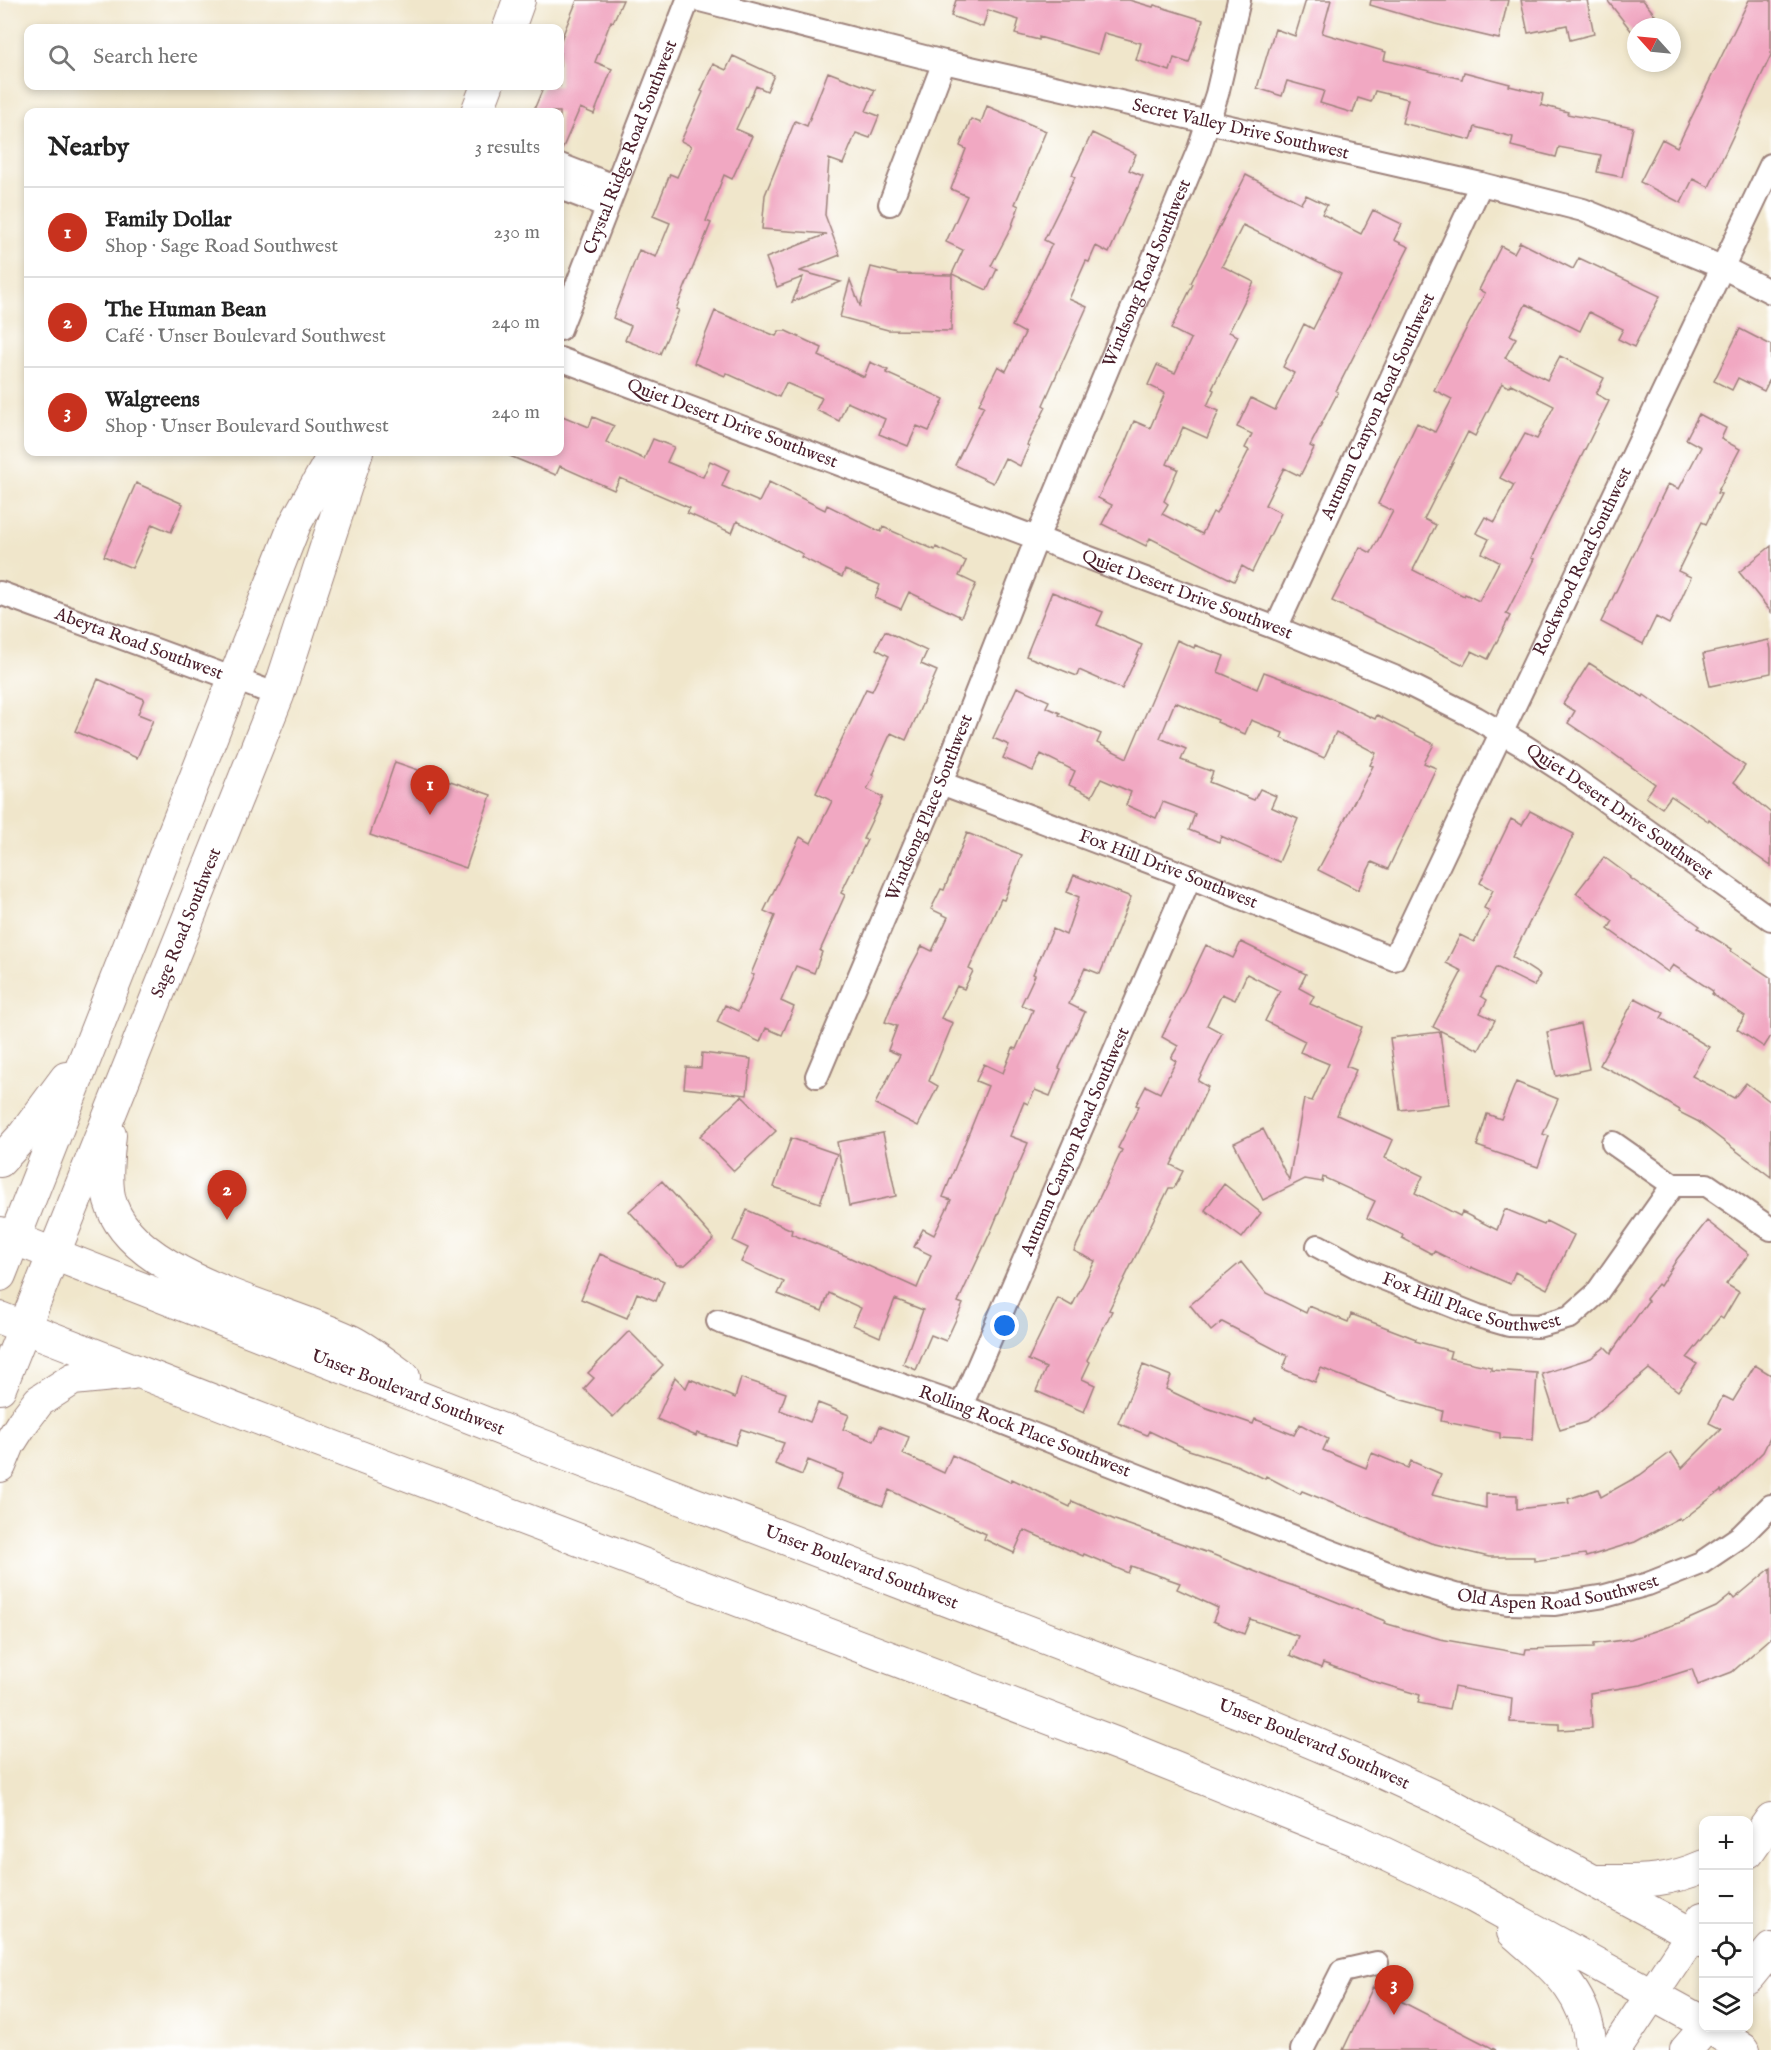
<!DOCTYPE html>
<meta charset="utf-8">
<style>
:root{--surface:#fff;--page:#f6f6f6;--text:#222;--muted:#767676;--line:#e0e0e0;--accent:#c8321e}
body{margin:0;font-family:"IM FELL English",serif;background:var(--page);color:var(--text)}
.controls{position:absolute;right:18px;bottom:18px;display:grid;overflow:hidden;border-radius:12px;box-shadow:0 3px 9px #0003}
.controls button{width:54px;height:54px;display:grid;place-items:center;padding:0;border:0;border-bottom:2px solid var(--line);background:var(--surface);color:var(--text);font:30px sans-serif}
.compass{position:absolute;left:1627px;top:18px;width:54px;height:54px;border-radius:50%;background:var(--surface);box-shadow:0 3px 9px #0003;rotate:297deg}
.you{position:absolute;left:1005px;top:1326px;width:21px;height:21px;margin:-15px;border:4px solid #fff;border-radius:50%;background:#1a73e8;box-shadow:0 0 0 9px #1a73e833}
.badge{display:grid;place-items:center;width:39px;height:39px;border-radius:50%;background:var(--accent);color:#fff;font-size:20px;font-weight:700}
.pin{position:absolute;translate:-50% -50px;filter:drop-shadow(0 2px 3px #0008)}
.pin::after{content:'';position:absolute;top:32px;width:21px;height:18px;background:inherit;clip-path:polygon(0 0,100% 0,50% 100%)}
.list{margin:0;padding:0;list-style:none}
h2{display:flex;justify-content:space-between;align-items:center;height:78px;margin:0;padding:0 24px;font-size:26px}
h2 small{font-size:20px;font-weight:400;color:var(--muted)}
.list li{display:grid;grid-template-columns:39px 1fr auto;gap:18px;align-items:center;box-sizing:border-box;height:90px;padding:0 24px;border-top:2px solid var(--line)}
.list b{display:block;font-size:22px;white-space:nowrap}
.list p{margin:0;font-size:20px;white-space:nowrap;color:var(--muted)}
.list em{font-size:20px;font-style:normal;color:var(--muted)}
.icon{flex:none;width:33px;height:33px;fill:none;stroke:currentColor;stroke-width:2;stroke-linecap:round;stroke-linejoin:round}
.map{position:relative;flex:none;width:1771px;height:2050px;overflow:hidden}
.search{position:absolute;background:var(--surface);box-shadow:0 3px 9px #0003;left:24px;top:24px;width:540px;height:66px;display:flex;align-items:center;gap:15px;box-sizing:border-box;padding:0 21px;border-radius:12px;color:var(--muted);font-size:22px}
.panel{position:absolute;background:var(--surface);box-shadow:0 3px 9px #0003;left:24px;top:108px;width:540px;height:348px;border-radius:12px}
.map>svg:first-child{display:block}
.building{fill:#f1a8c2;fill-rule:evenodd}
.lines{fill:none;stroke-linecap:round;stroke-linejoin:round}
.street-casing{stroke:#9d827b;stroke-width:26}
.secondary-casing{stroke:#9d827b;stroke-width:34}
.street{stroke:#fff;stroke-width:22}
.secondary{stroke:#fff;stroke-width:32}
.labels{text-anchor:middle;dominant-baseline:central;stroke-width:5;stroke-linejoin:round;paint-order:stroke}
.street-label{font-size:18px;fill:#4a1f2b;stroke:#fff}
</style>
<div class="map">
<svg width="1771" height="2050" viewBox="0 0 1771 2050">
<rect width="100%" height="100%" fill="#fff"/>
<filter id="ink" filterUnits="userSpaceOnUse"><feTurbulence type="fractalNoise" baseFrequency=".0167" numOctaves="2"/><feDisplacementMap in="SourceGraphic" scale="12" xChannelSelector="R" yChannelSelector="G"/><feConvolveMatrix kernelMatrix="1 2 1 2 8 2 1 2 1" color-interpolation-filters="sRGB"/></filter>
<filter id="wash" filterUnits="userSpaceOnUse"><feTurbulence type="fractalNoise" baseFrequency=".008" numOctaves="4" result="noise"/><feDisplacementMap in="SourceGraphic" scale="24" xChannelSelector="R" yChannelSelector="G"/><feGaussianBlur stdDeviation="1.35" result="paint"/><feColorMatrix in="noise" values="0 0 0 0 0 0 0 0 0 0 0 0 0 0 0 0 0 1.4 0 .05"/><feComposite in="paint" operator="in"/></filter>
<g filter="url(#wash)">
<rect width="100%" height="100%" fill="#f0e6cb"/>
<g id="blocks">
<path class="building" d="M577,0H623L613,22L611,21L595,62L612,69L594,114L580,108L561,152H560V112H533L544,86H560V42Z
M956,0H1129L1153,7L1154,5L1203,20L1189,63L1174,58L1170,71L1136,60L1141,43L1104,33L1098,54L1039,37V40L1015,34L1019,20L988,10L983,27L951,16Z
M1306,0H1331L1322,33L1386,52L1384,60L1462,79L1464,72L1510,84L1509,86L1543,94L1541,105L1568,112L1567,114L1633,127L1622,177L1597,172L1601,155L1559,147L1556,157L1511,146L1513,137L1475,127L1471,140L1402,123L1408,99L1375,91L1371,102L1358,98L1353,113L1320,103L1324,91L1287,81L1282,96L1257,88L1275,29L1295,36Z
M1371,0H1508L1499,39L1435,24L1370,5Z
M1521,0H1587L1594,34L1570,40L1567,25L1528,33Z
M1607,0H1643L1655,15L1640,27H1636V31L1633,33Z
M1749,0H1771V55L1709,187L1693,179L1681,203L1640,182L1662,139L1677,147Z
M733,56L774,75L767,91L756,86L736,129L752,136L732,179L724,175L706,221L711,223L676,309L679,310L660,354L625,340L631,326L613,318L639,250L656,257L670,223L653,216L670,174L677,177L691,146L681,141L703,92L701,91L713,64L726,70Z
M828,72L875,90L866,111L879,116L870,138L856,133L843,164L829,159L825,215L840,255L800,271L841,282L792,302L803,277L777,287L766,258L827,234L762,229L765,195L795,121L807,126Z
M987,106L1046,131L1015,204L1019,206L1011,228L991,266L997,269L987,290L952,274L963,250L946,242L967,196L951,189L966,149L960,146L971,119L981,123Z
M1092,133L1136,154L1129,170L1143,176L1109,253L1096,246L1089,262L1086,261L1069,299L1087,307L1043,405L1046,407L1027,445L1029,446L1020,466L1005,458L993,483L955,465L984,406L979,404L998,366L1006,371L1025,333L1012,326L1052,244L1044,240L1075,177L1072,175Z
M1246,175L1301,203L1306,195L1327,205L1322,214L1361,234L1373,210L1402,224L1394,240L1409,247L1336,391L1338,392L1310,446L1314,448L1300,476L1284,468L1265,505L1281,513L1252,572L1242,566L1234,581L1150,538L1146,546L1102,524L1112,505L1098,498L1122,450L1134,421L1150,428L1165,393L1148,385L1157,365L1175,373L1191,339L1171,329L1193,284L1191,283ZM1243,225L1341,274L1313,329L1304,324L1283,367L1294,373L1275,410L1251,398L1237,427L1252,434L1245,448L1249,450L1216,514L1213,512L1202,534L1162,514L1168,504L1164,501L1178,469L1167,464L1183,427L1207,438L1219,411L1207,406L1214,390L1212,389L1238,336L1229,332L1254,282L1222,266Z
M1520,242L1573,269L1579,258L1660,296L1634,347L1618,339L1623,329L1589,312L1580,331L1526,304L1510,335L1516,338L1505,358L1547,380L1560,356L1604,378L1596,394L1609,401L1531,558L1534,559L1506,614L1510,616L1488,659L1472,651L1464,665L1332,601L1360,547L1371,553L1393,511L1378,504L1417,423L1435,432L1452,399L1434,390L1485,293L1479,290L1501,246L1514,253ZM1502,383L1509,387L1511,384L1554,406L1537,439L1525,434L1500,478L1514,485L1495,522L1485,517L1476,533L1489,539L1482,553L1499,562L1479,601L1465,594L1464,596L1413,570L1436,525L1424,519L1468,432L1475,436Z
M871,267L899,274L952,275L951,331L888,330L840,317L850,280L860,306Z
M715,311L776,336L779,331H786L822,348L819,356L864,377L870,362L888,370L886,373L944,399L929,431L917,426L908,446L879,434L885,419L847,402L839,421L816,410L822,398L786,383L779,397L726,373L725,376L694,363Z
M1740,329L1771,345V377L1764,391L1738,378L1732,390L1714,381Z
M1699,414L1726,428L1721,439L1740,449L1717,493L1721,494L1706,524L1702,522L1678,571L1691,577L1678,606L1669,624L1656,617L1643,644L1601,622L1668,484L1679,489L1701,447L1686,439Z
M560,415L589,427L593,417L614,426L606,442L644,459L653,439L674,447L667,462L703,477L710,461L729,470L722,486L759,502L769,482L825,510L827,505L881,532L883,527L935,550L936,547L966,561L959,576L976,584L961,617L909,592L901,609L875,598L880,585L845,570L842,577L801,557L803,554L737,521L732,533L687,513L690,508L620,478L614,490L560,466L556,475L500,452H560Z
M136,483L183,504L171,532L152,524L132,568L104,556Z
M1771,546V612L1739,572Z
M1052,592L1103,612L1097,625L1142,645L1122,689L1079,670L1077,676L1026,656Z
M885,631L927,651L921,664L937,671L906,740L891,733L872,775L874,776L867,789L883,797L863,839L867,840L841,893L845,895L820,951L822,952L814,973L796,966L781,1001L794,1007L782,1035L766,1028L760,1042L717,1022L725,1005L738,1011L754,975L751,974L775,916L764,911L800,837L811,843L832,801L816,793L866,689L872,691L889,656L876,649Z
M1177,640L1194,648L1195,645L1224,656L1218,672L1257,689L1264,672L1318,692L1375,719L1377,715L1434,744L1424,763L1436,768L1388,869L1372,862L1358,890L1318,870L1373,766L1370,765L1376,753L1336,732L1324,758L1281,738L1283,733L1251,720L1245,734L1217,722L1218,720L1175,702L1160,738L1186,749L1181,760L1213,772L1209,782L1254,800L1260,789L1276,796L1271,807L1298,819L1279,862L1221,836L1219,842L1189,830L1195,814L1163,802L1156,818L1126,805L1131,792L1101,779L1092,796L1069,785L1075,771L1041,754L1033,771L1003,758L1009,745L993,738L1017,687L1049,701L1046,707L1060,713L1059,715L1101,734L1097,743L1127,758Z
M1769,640L1771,650V673L1710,686L1703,654Z
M1589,663L1643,697L1644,695L1745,766L1734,782L1771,813V866L1742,846L1709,819L1708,821L1671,796L1662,808L1646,797L1655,784L1607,749L1568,723L1575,711L1563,704Z
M98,679L144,699L138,714L153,720L137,758L75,731Z
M395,762L491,795L466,868L370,835Z
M1530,811L1574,834L1512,957L1540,975L1534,986L1496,967L1481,996L1487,1000L1480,1013L1495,1020L1479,1050L1433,1027L1462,971L1446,963L1460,935L1474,942L1490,911L1484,908L1493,890L1480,883L1511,819L1522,825Z
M967,833L1022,855L1004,900L1001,899L969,969L973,971L964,989L957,986L941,1018L953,1023L929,1081L938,1086L918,1126L875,1104L900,1055L888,1050L897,1026L885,1022L894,999L922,946L932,951L948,917L931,909L941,889L944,890Z
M1604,857L1631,877L1630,878L1666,902L1700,926L1698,928L1732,949L1731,951L1771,978V1036L1764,1047L1737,1029L1745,1016L1712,994L1713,991L1673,965L1668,972L1608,929L1613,921L1576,893Z
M1074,875L1131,897L1100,974L1085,968L1069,1004L1085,1012L1059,1068L1061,1069L1050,1096L1035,1090L1028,1104L1024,1102L1010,1136L1028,1143L991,1231L958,1302L963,1304L946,1341L931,1335L916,1370L903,1364L923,1310L895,1299L880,1337L853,1325L861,1308L829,1293L822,1311L778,1294L784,1282L741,1262L748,1248L733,1241L747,1210L792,1230L791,1234L844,1255L917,1288L931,1255L914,1247L923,1229L934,1235L951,1200L943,1197L988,1086L976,1081L984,1064L1003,1073L1013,1048L1016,1049L1033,1010L1021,1005L1035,975L1033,974L1053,929L1066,935L1079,897L1067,892Z
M1241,942L1306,974L1299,988L1314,996L1310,1004L1362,1027L1346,1066L1356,1070L1337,1115L1393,1140L1385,1158L1423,1176L1415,1193L1460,1216L1462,1212L1497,1230L1505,1209L1544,1225L1546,1221L1574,1235L1547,1289L1515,1272L1510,1284L1471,1267L1470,1269L1434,1251L1432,1254L1402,1238L1403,1235L1367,1218L1375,1201L1323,1177L1322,1182L1305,1179L1263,1200L1234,1143L1263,1129L1289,1180L1304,1099L1312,1101L1329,1064L1300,1052L1305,1041L1265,1021L1280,991L1247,974L1235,1000L1222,994L1207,1025L1222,1033L1198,1081L1208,1087L1171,1165L1183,1171L1174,1188H1169L1109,1310L1112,1311L1087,1360L1090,1362L1082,1379L1095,1385L1084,1412L1036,1391L1046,1368L1028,1360L1058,1298L1072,1306L1095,1261L1074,1251L1122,1150L1118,1148L1139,1106L1136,1105L1146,1086L1160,1093L1176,1061L1171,1058L1178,1046L1162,1037L1206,945L1233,958Z
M1635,998L1664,1013L1661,1018L1709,1047L1692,1076L1734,1098L1746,1083L1771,1102V1177L1697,1121L1679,1112L1680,1110L1637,1084L1600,1065Z
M1580,1024L1589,1069L1556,1076L1547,1032Z
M1440,1032L1449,1104L1400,1110L1390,1038Z
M702,1053L751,1059L747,1095L684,1088L686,1067L701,1068Z
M1516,1082L1558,1099L1543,1134L1549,1136L1538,1167L1477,1146L1487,1114L1501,1119Z
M742,1096L776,1131L734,1171L700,1136Z
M883,1133L896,1196L849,1206L837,1142Z
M791,1138L837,1154L820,1203L774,1187Z
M662,1181L714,1239L685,1265H678L629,1211Z
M1224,1184L1261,1213L1242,1238L1205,1210Z
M1707,1221L1749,1254L1726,1284L1739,1292L1723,1319L1720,1317L1687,1358L1697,1364L1678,1391L1649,1369L1586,1422L1560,1430L1542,1374L1591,1358L1605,1347L1611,1353L1648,1301L1646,1299L1658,1284L1660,1286L1677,1259Z
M600,1254L664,1281L656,1301L637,1293L627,1318L581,1299Z
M1241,1262L1266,1293L1306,1313L1309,1306L1348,1322L1351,1314L1416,1339L1415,1341L1451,1351L1449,1358L1491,1367V1370L1537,1373L1533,1440L1500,1438V1433L1441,1421L1443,1411L1402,1400L1321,1368L1315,1382L1283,1369L1288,1356L1222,1322L1211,1331L1190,1305Z
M629,1331L663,1365L613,1417L584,1389L594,1378L588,1373Z
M1143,1365L1171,1376L1166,1389L1204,1407L1253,1424L1255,1419L1294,1435L1300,1424L1328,1439L1323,1450L1366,1468L1372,1453L1408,1468L1411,1461L1441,1474L1432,1495L1486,1508V1494L1517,1495V1509L1569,1503L1568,1499L1598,1489L1601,1497L1640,1475L1671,1452L1682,1468L1721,1429L1709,1423L1723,1396L1733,1401L1755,1365L1771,1375V1436L1763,1452L1722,1492L1721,1490L1681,1521L1679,1518L1635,1542L1586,1557L1585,1554L1534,1561V1557H1489L1431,1543L1302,1491L1300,1494L1266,1476L1265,1479L1236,1465L1189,1450L1149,1431L1147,1435L1118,1423Z
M675,1377L686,1388L690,1379L735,1398L741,1378L786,1393L780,1410L810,1422L818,1403L849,1415L843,1429L874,1441L880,1426L909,1437L903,1454L944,1473L952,1455L1010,1482L1012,1479L1070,1507L1072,1501L1115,1520L1214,1555L1276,1580L1317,1594L1385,1621L1384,1623L1440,1639L1525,1654L1526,1649L1594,1647V1644L1631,1639L1682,1622L1716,1607L1731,1595L1734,1599L1771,1568V1638L1732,1672L1698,1685L1692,1669L1641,1685L1590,1693L1592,1728L1559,1730V1724L1510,1722L1512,1698L1454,1687L1449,1709L1418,1703L1420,1695L1376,1682L1323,1663L1321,1668L1290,1655L1298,1636L1250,1619L1244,1634L1213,1621L1218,1608L1177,1589L1180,1583L1131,1566L1128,1573L1084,1554L1083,1556L1024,1530L1014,1553L984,1539L986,1534L889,1490L883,1506L837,1489L843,1474L808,1460L802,1475L775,1464L784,1443L741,1429L735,1445L697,1433L696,1436L657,1419Z
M1373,1987L1385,1993L1496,2050H1343Z"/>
</g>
</g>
<g filter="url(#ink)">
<use href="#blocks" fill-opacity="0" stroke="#9d827b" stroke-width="1.5"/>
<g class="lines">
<defs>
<g id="street">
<path id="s1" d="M700,0L944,62L1481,184L1583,210L1724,268L1771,292"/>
<path d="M560,165L614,186"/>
<path d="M560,188L607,206"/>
<path d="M890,204L944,62"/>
<path id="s2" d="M560,329L688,0"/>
<path id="s3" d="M560,359L1276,628L1394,677L1476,718L1524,746L1572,777L1771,919"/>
<path id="s4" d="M0,593L278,695"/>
<path id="s5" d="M1276,628L1481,184"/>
<path id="s6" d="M941,783L1190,877L1394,959L1771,165"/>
<path id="s7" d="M817,1076L941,783L1037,538L1199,149L1217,94L1239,0"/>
<path d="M1613,1143L1673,1185"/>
<path id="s8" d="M1318,1246L1365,1271L1478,1316L1509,1325L1538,1326L1570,1317L1596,1294L1673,1185H1707L1771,1229"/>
<path id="s9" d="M718,1321L961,1406L1327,1550L1411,1582L1455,1595L1507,1603L1555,1604L1605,1596L1648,1584L1701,1563L1741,1536L1771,1506"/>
<path id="s10" d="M961,1406L1190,877"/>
<path d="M1302,2050L1342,1971L1377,1963"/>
</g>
<g id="secondary">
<path d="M509,28L519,0"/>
<path d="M477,112L487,86"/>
<path d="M110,1135C108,1155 104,1188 112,1207C139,1280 286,1309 351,1341C369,1350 387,1365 404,1377"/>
<path d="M0,1161L23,1136L66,1078"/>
<path id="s11" d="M0,1233L554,1450L1244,1714L1359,1762L1444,1801L1692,1934L1704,1942"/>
<path d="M0,1275L295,524L335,452"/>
<path d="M0,1318L268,1422L1120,1745L1356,1840L1469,1894L1704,2023"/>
<path id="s12" d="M0,1388L278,695L357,452"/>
<path d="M0,1466L9,1444L23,1422L39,1401L73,1379L132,1373"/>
<path d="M1748,1852L1771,1819"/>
<path d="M1599,1881C1640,1881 1665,1883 1704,1866"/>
<path d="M1513,1932C1553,1967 1588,1992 1591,2050"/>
<path d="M1748,1977L1771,1949"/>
<path d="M1711,2028L1744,2050"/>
<path d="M1615,2050L1703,1918"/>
<path d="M1686,2050L1705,2028"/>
</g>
</defs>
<use href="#street" class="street-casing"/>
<use href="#secondary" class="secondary-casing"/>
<use href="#street" class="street"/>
<use href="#secondary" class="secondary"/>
</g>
</g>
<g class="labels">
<g class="street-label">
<text stroke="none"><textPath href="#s1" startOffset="556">Secret Valley Drive Southwest</textPath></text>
<text stroke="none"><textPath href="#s2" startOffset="195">Crystal Ridge Road Southwest</textPath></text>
<text stroke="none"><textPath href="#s7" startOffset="868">Windsong Road Southwest</textPath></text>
<text stroke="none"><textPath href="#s5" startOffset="244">Autumn Canyon Road Southwest</textPath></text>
<text stroke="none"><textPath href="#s3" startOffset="184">Quiet Desert Drive Southwest</textPath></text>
<text stroke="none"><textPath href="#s6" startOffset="926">Rockwood Road Southwest</textPath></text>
<text stroke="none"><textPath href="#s3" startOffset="670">Quiet Desert Drive Southwest</textPath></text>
<text stroke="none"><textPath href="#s4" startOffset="148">Abeyta Road Southwest</textPath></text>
<text stroke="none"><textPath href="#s7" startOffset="291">Windsong Place Southwest</textPath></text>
<text stroke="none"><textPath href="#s3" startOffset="1156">Quiet Desert Drive Southwest</textPath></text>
<text stroke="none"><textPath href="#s6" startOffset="243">Fox Hill Drive Southwest</textPath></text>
<text stroke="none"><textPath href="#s12" startOffset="501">Sage Road Southwest</textPath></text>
<text stroke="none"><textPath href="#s10" startOffset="288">Autumn Canyon Road Southwest</textPath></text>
<text stroke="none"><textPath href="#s8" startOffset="166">Fox Hill Place Southwest</textPath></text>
<text stroke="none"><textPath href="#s11" startOffset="438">Unser Boulevard Southwest</textPath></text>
<text stroke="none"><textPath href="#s9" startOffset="326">Rolling Rock Place Southwest</textPath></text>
<text stroke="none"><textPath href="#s11" startOffset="924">Unser Boulevard Southwest</textPath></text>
<text stroke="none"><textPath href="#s9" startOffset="891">Old Aspen Road Southwest</textPath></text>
<text stroke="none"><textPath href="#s11" startOffset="1410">Unser Boulevard Southwest</textPath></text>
</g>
</g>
</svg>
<div class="controls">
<button>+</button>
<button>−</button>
<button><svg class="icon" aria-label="locate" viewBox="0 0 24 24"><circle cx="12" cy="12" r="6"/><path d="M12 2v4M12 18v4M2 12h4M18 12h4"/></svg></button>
<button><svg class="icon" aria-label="layers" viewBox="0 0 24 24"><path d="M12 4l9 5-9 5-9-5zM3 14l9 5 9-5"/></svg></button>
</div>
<svg class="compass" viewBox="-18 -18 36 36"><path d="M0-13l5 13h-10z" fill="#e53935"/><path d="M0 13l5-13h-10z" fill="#767676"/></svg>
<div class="you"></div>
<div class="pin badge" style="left:430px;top:815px">1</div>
<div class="pin badge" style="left:227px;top:1220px">2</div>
<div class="pin badge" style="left:1394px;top:2015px">3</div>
<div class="search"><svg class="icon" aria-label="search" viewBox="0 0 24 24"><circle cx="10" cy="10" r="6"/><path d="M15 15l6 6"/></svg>Search here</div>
<section class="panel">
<h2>Nearby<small>3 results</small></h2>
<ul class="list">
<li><span class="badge">1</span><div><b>Family Dollar</b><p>Shop · Sage Road Southwest</p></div><em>230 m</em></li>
<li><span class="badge">2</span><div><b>The Human Bean</b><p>Café · Unser Boulevard Southwest</p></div><em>240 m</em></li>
<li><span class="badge">3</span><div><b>Walgreens</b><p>Shop · Unser Boulevard Southwest</p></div><em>240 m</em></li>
</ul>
</section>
</div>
